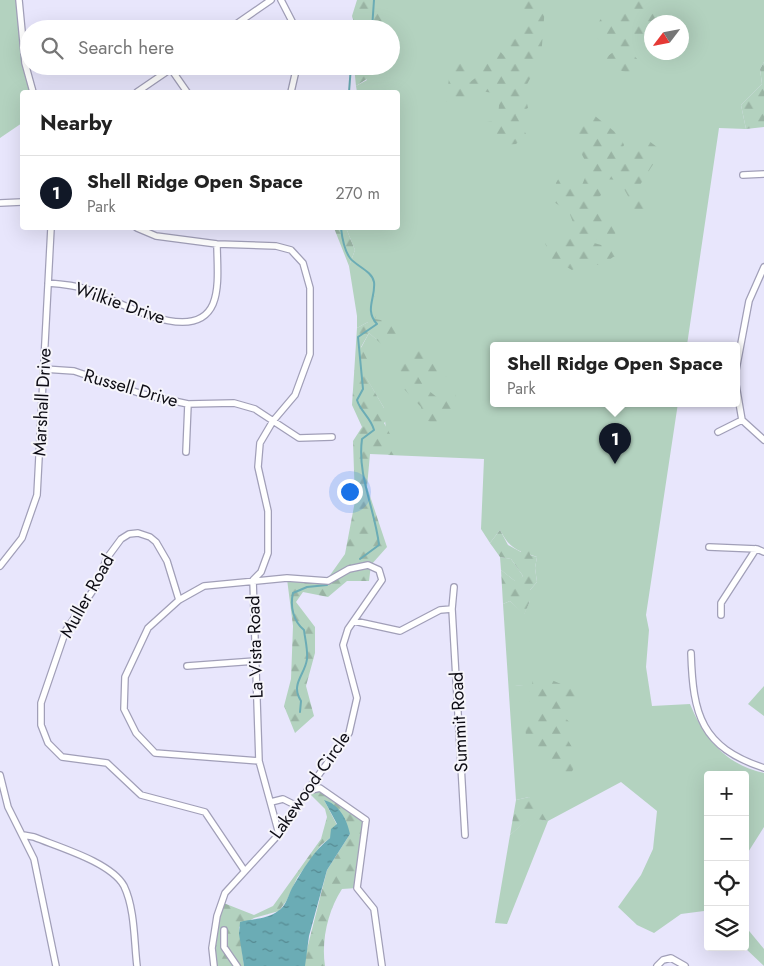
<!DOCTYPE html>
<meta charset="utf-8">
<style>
:root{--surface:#fff;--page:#f2f2f2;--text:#222;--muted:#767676;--line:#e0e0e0;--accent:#111827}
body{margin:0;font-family:Jost,sans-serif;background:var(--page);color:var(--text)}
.controls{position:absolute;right:15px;bottom:15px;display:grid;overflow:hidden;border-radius:5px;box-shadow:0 5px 20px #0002}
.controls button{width:45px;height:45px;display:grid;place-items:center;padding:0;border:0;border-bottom:1px solid var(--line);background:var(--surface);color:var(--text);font:25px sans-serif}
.compass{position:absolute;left:644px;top:15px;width:45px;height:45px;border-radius:50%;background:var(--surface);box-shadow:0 5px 20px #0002;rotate:238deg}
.you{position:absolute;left:349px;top:491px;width:18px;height:18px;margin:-12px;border:4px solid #fff;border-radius:50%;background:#1a73e8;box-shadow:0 0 0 8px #1a73e833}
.badge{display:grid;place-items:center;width:32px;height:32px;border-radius:50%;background:var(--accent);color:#fff;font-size:16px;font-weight:700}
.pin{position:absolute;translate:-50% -41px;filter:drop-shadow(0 1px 2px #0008)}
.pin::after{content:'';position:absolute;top:26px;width:18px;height:15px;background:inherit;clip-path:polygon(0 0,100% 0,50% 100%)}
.popup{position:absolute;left:490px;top:342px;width:250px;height:65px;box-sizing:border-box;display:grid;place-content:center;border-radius:5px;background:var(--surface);filter:drop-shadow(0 1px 4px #0005);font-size:16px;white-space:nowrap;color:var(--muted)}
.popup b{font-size:19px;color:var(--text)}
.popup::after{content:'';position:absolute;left:50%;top:100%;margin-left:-10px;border:10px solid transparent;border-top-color:var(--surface)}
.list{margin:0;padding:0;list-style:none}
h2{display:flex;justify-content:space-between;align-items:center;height:65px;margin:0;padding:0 20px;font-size:21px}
h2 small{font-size:16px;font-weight:400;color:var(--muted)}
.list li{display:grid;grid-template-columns:32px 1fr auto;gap:15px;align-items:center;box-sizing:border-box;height:75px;padding:0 20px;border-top:1px solid var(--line)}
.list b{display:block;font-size:19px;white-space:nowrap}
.list p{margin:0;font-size:16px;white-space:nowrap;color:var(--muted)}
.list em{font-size:16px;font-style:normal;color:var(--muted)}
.icon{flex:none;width:28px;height:28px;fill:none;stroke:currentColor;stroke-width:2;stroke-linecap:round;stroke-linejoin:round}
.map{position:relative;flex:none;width:764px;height:966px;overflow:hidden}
.search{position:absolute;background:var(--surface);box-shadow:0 5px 20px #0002;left:20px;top:20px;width:380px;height:55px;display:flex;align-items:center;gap:12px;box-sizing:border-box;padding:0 18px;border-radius:28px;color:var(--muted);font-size:19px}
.panel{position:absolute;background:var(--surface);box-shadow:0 5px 20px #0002;left:20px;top:90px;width:380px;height:140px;border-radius:5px}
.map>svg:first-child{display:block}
.green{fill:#b3d2bf;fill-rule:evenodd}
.forest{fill:url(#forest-firs)}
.water{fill:url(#water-ripples)}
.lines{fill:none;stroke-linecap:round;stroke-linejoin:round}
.stream{stroke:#6bacb5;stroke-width:2}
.street-casing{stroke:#a19fb8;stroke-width:8}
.street{stroke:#fff;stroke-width:5.5}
.labels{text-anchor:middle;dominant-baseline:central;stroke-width:4;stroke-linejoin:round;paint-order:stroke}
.street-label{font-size:18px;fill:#0e0d15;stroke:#f6f5fb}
</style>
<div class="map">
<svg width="764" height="966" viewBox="0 0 764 966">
<defs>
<pattern id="forest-firs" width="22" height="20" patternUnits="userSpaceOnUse" patternTransform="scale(1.25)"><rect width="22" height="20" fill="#b3d2bf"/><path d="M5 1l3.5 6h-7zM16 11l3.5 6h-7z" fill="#99b3a3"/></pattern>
<pattern id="water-ripples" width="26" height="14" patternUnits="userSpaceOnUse" patternTransform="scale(1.25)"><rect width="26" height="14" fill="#6bacb5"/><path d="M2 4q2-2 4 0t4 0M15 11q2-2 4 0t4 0" fill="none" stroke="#568a92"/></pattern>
</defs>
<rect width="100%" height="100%" fill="#e8e6fc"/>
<path class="green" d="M0,0H19L31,92H22V123L0,138Z
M378,0H764V62L760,69L762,84L741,105L746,129L719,128L687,345H494V403H678L646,615L649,630L646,667L652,706L690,704C704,738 726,765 764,773V827L745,857V775H708V915L704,911L681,914L654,933L637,925L618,907L641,875L653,849L657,811L621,782L548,821L507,924L495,923L510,835L530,817L547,821L529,797L516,800L503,604L510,601L524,614L530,601V590L537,582L535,568L537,557C517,551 510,549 500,530L490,543L481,529L484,459L388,455L384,408L355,359L369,333L376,339L384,330L368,322L357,328V316L349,266L355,250L346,228H398V92H357L356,86L367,80L355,66H391V29H367ZM652,22H682V52H652ZM515,685L532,687L564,717L566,737Z
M500,557L511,559L523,576L516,582L501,570Z
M764,686V716L748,704Z
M745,926L764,949V966L744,947Z"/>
<path class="forest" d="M357,0H378L387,8L389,27L356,29L352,16Z
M526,0H535L545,6L541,58L524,90L528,108L516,115L526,134L516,144L499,145L481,123L498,120L499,105L494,93L472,90L460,106L446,101L452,56L469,61L470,82L482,73L478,60L495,46L512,64L523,62L507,42L518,36L519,25L525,14L521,2Z
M615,0H645L657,6L664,22H652L651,35L631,52L646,69C628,76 617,72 605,58L619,48L605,45L591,33L603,16L621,12Z
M764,62V127L746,129L741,105L762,84L760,69Z
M354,66H367L376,73L356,86Z
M595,116L620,136L624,145L617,159L626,164L639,150L645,138L657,147L659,155L638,188L649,206L636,219L627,211L628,196L619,180L603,179L601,195L591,205L618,225L614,238L602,231L594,243L630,253L613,257L602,266L588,262L572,270L551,258L545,243L558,236L578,235L569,212L554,202L556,183L563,171L580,190L589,168L579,149L575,123Z
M334,228H346L355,250L349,266Z
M365,285L380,303L375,319L386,321L398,332L387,349L369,333L361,347L367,359L366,377L384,408L394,413L384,423L396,445L394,455L370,454L367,487L387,547L371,565L369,581H347L328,597L303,592L296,602L315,627V653L306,686L314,716L295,733L284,706L291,679L293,626L287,579L328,578L345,554L355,501L353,441L362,427L352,405L357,328L368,322L369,309Z
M422,347C428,361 442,361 448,375L435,384L421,370L417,375L424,387L438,398L456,394L455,409L442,413L438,426L424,419L421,407L403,388L399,362L408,350Z
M500,530L508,545L521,552V537L529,536L530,555L537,557L535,568L537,582L530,590V601L524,615L510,601L503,604L501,570L515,581L523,576L511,559L500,557L490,543Z
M532,672L578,691L564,717L577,729L566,737L579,759L570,775L550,768L526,736L524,717L538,710L514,685L532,686Z
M320,788L366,820L357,888L342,889C328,910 321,941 325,966H305L304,961L327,870L350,834L324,800L337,825L330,838L321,845L297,878L287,900L279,911L254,918L239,927L244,966H214L212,948L221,902L254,915L273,906L321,839L327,817L325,809L307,791Z
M529,797L549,806L548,821L530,818L510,835L516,800Z"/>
<path class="water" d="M324,800C339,804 347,819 350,834L327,870L309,936L305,966H244L239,934L240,922C252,919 268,919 278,911C286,906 288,896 292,888C302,871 314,850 330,838L331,829L337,824Z"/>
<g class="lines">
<path class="stream" d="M372,29L374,0
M349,92L351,66
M341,228C342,237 344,250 350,258C356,266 372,271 374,282C376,297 364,310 377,324L358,337L363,389L357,400C360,411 371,418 374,430L362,439C357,476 375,509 379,545L360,559
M300,712L301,701C290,684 305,675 307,659C308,650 305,639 304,630C293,621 290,606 293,593L307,587L327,585"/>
<defs>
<path id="street" d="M19,0L25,63L33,92
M281,0L296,29
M229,29L271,0
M171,69L187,92
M137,92L175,66
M291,92L297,66
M743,175L764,174
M0,203L22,202
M137,228L156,236L217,244L276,246L291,250L303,263L310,288V354L295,395L273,421L260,443L258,467L268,511V553L261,572L253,580L259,761L279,834
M48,283C61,284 74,285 86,289C115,299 194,348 213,304C220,287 217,262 217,244
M44,369L74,371L142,394L188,404L234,403L255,409L299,438L332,437
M736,370L749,301L764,267
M736,385L742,420L764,440
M718,432L742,420
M186,452L188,404
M709,547L757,549L764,552
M0,566L22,538L37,495L51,228
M454,587L452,609L465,835
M179,600L167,561L156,542L150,537L138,533L129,534L121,539L107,558L96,586L66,630L41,703V725L48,743L62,757L107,763L141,795L205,812L244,870
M721,615V603L756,549
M354,621L400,631L440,610L452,609
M691,653C693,715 701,747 764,768
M187,666L255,661
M0,775L8,807L34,859L56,966
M307,791L320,788L366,820L357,888L374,909L382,966
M271,802L283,799L297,806
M23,835L34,837C58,847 111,862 124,886C135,909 134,941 137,966
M224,930V947L237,966
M214,966L212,948L217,916L225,893L279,834L307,791L349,733L357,698L343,645L348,629L382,580L379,570L368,565L349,569L328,581L287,578L204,586L179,600L148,628L125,677L124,709L136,733L155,753L259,761
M657,966L663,960L671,958L685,966"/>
</defs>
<use href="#street" class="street-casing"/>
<use href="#street" class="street"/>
</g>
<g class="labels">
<g class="street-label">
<text transform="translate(120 303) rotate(19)">Wilkie Drive</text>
<text transform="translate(131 388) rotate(16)">Russell Drive</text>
<text transform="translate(42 402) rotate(-87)">Marshall Drive</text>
<text transform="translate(87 596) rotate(-61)">Muller Road</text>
<text transform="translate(255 647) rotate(-92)">La Vista Road</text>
<text transform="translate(459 722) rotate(-93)">Summit Road</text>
<text transform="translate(310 785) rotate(-55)">Lakewood Circle</text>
</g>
</g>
</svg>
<div class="controls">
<button>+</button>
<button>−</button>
<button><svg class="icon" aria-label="locate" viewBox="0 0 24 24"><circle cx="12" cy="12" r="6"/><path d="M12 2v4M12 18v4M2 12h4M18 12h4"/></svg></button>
<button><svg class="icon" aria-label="layers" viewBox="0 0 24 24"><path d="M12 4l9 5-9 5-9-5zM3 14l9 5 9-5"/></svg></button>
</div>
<svg class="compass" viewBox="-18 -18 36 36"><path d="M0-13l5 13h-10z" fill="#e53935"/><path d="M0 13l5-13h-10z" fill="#767676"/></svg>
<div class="you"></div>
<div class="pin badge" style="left:615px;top:464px">1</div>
<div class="popup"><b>Shell Ridge Open Space</b>Park</div>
<div class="search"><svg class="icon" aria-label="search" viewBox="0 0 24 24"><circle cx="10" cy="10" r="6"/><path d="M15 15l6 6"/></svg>Search here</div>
<section class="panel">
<h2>Nearby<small></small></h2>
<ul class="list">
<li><span class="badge">1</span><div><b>Shell Ridge Open Space</b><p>Park</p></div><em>270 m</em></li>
</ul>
</section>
</div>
